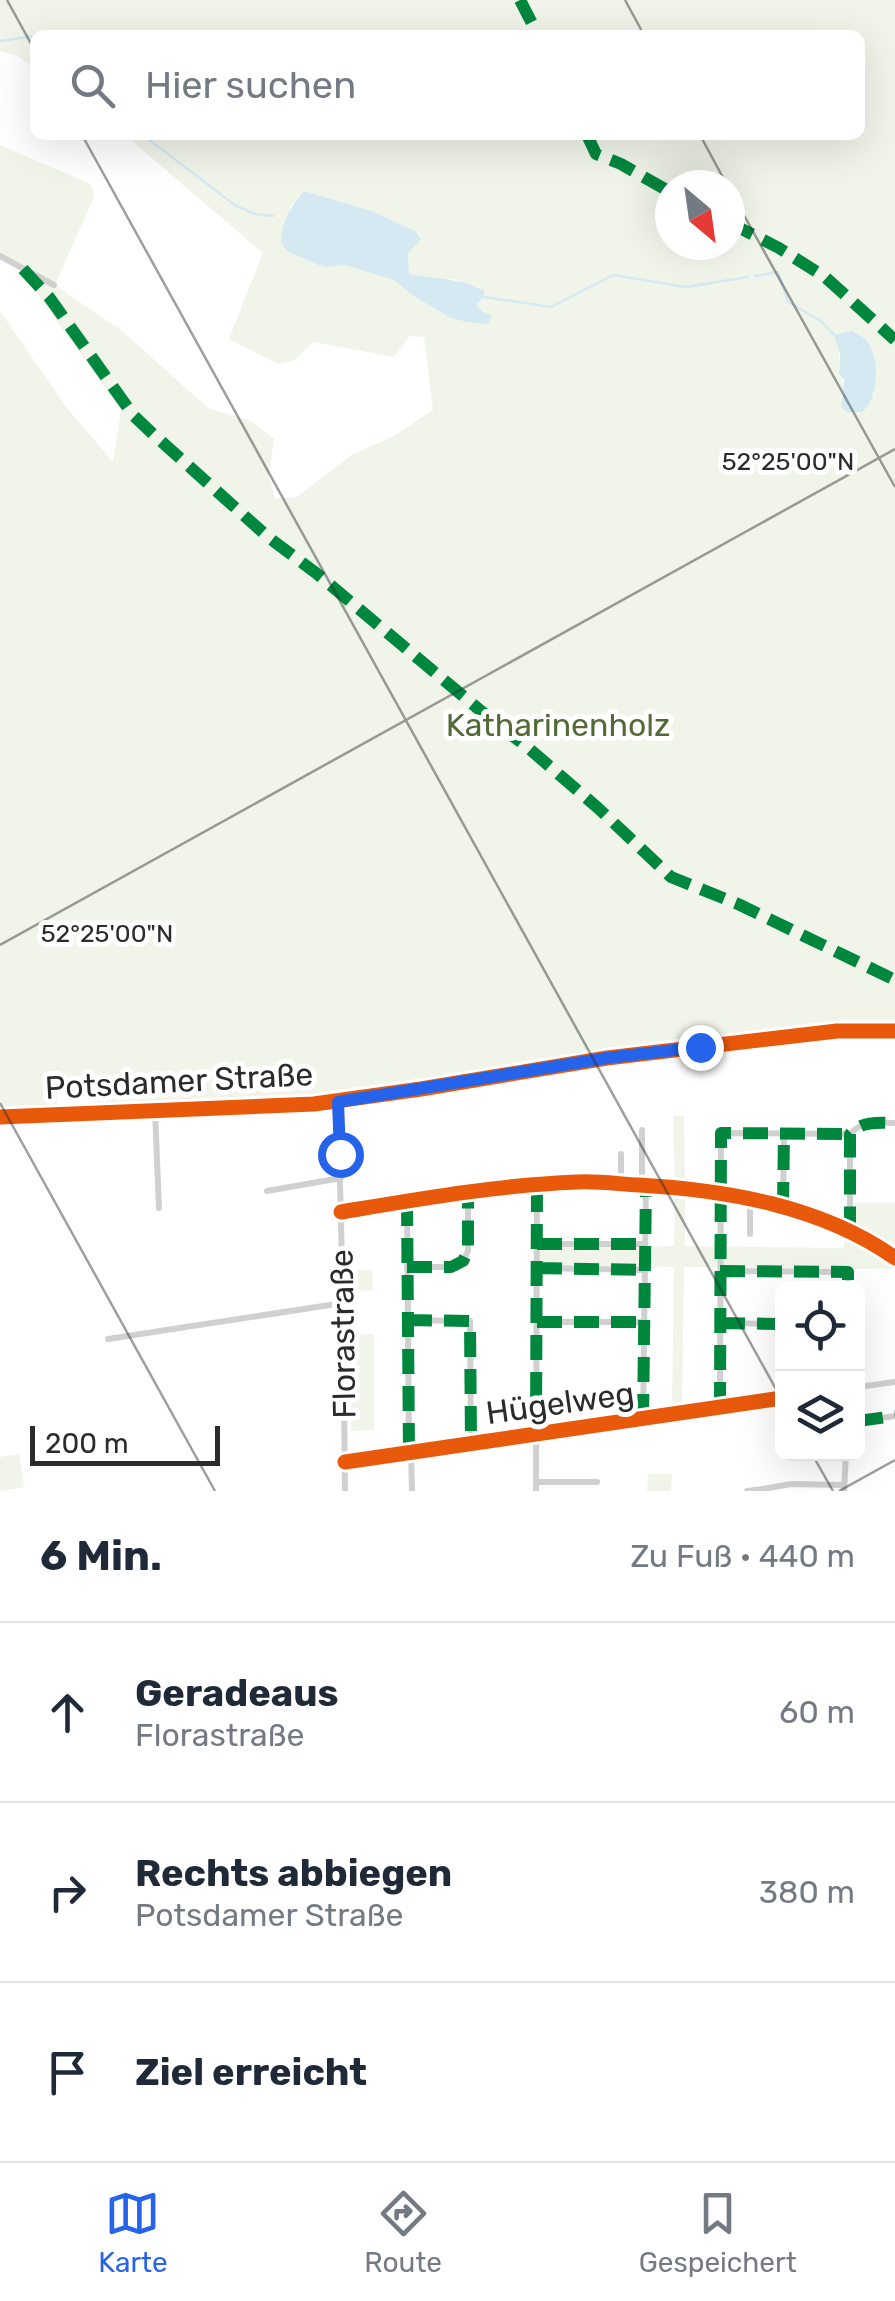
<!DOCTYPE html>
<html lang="de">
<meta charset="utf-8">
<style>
:root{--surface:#fff;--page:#f6f6f7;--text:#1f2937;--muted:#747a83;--line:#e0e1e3;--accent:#2563eb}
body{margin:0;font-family:Rubik,sans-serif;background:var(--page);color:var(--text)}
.controls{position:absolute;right:30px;bottom:30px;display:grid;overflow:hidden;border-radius:15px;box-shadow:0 10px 40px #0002}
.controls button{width:90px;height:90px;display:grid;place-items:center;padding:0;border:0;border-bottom:2px solid var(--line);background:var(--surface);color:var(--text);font:50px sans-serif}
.compass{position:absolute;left:655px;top:170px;width:90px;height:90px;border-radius:50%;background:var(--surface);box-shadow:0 10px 40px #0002;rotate:151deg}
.scale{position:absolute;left:30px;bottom:25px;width:190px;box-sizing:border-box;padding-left:10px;border:5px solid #2b2b2b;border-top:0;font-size:28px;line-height:35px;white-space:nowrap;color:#2b2b2b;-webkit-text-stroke:8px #fff;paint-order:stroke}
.stop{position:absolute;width:30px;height:30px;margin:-22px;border:8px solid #2563eb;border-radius:50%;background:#fff}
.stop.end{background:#2563eb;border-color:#fff;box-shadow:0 2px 10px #0008}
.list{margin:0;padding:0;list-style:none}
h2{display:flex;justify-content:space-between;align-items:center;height:130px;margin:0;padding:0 40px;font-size:42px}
h2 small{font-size:32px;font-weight:400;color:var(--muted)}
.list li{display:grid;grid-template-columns:65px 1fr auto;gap:30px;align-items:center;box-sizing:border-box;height:180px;padding:0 40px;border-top:2px solid var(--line)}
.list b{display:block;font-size:38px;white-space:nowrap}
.list p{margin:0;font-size:32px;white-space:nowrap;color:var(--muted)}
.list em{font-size:32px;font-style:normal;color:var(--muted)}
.icon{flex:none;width:55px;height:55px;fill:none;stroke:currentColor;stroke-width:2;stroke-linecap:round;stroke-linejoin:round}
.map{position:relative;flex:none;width:895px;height:1491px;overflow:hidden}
.search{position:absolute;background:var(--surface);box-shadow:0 10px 40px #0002;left:30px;right:30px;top:30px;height:110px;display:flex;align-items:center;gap:25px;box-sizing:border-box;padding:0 35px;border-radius:15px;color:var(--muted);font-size:38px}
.sheet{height:670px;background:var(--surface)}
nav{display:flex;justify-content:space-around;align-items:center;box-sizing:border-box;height:140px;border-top:2px solid var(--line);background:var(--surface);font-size:28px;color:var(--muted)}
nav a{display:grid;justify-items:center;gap:5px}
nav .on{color:var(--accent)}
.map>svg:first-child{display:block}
.green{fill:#f0f4e9;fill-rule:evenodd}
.water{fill:#d4e9f2}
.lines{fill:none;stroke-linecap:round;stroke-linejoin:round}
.stream{stroke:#d4e9f2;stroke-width:2.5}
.minor{stroke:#d0d0d0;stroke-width:6}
.major{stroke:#c4c4c4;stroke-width:9}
.quiet{stroke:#00873e;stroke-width:12;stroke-dasharray:25 12;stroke-linecap:butt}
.cycleway-casing{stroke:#fff;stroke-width:21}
.cycleway{stroke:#e8590c;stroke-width:15}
.route{stroke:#2563eb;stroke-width:12}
.ticks{fill:none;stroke:#2b2b2b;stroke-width:2.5;stroke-opacity:0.45}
.labels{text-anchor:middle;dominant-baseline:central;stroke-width:10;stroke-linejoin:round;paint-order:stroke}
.park-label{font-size:32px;fill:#536936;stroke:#fff}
.street-label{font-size:32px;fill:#2b2b2b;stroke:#fff}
.ticks-label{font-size:25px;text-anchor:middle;fill:#2b2b2b;stroke:#fff;stroke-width:10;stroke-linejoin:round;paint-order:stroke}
</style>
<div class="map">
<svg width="895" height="1491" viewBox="0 0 895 1491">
<rect width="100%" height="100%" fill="#fff"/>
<path class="green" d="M0,0H895V1027L853,1026L607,1054L328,1095L95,1106L92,1090L57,1089V1108L0,1107V311L66,407L113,462L121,410L17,266L0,256V145L90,184L94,193L93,199L55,285L122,331L208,408L251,421L274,439L269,474L275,499L297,497L353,454L394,436L433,410L424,337L410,336L394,357L313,342L295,360L278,364L229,339L263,253L125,135H860V35H35V68L15,55L0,51ZM670,185H730V245H670ZM304,191L372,211L415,231L408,253L409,274L437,280L454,279L465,285L479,287L476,304L483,312L424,301L412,295L394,280L367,271L345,265L327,267L318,265L298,256L282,232L291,206ZM866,340L875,357L874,396L840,399C846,386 841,382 839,370C838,362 840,354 839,346Z
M673,1116H684L685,1184L675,1183Z
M675,1191L685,1192V1246L844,1248L845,1234L877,1249L895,1262V1269L684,1267L682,1407L672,1409L674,1267L648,1266L649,1247L674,1246Z
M854,1203H895V1251L854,1228Z
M545,1246L638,1247L641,1249V1264L638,1267L545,1266L540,1261V1251Z
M349,1270H372L373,1290L349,1291Z
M374,1334V1430L351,1431L350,1335Z
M19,1454L24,1487L0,1491V1457Z
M648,1474H672L671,1491H647Z"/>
<path class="water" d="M304,191L372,211L415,231L421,239L408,253L409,274C434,279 462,278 484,291V297L476,304L483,312L492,315L488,324L468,322L451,318L412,295L394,280L345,265L327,267L318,265L287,251L281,243C282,221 290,207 304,191Z
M852,331C857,334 862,336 866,340C881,357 879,399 862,412H847L841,407L844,380L839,374L840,354L834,335Z"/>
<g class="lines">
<path class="stream" d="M39,35H41
M0,41L35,36
M143,135L236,206L255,214L273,216
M755,276L778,272L788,302L821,321L834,335
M484,297L551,307L613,275L686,287L748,277"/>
<path class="minor" d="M0,256L54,285
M338,1101L343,1303L345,1491
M155,1111L159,1208
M642,1130V1185
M621,1154V1184
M267,1191L341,1178
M750,1199V1234
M407,1201L409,1452
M783,1207L784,1133
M341,1212C419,1199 498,1185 577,1182C598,1181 619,1184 639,1185C726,1190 822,1206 895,1258
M847,1231L850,1224V1134C863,1120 878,1123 895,1123
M537,1244H645
M407,1267H451L463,1261L468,1251V1192
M537,1268L645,1270
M720,1271L848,1272V1288
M407,1320L470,1321L471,1443
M537,1322H645
M720,1323L782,1324
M782,1324V1339
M108,1339L343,1303
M858,1387L895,1382
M720,1407L721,1133L850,1134
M643,1419L646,1185
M858,1421L895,1416
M411,1452L412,1491
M345,1462L782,1398
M537,1482H597
M536,1491L537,1185
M747,1491L763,1489
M763,1491V1489L791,1484L844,1485
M844,1491L846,1454"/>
<path class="major" d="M0,1117L314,1104L421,1089L607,1058L837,1031H895"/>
<path class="quiet" d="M520,0L538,35
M587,135L596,154L621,164L670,192
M730,223L779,248L825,277L895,340
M23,269L49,297L133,415L153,434L268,537L316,573L494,722L526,746L598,808L671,877L738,904L895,980
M407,1201L409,1452
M783,1207L784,1133
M847,1231L850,1224V1134C863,1120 878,1123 895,1123
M537,1244H645
M407,1267H451L463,1261L468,1251V1192
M537,1268L645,1270
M720,1271L848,1272V1288
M407,1320L470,1321L471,1443
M537,1322H645
M720,1323L782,1324
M720,1407L721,1133L850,1134
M643,1419L646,1185
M858,1421L895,1416
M536,1434L537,1185"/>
<defs>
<path id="cycleway" d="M0,1117L314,1104L421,1089L607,1058L837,1031H895
M341,1212C419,1199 498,1185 577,1182C598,1181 619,1184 639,1185C726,1190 822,1206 895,1258
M345,1462L782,1398"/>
</defs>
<use href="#cycleway" class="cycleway-casing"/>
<use href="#cycleway" class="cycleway"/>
</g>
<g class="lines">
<path class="route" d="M340,1154L338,1102L607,1058L700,1047"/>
</g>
<path class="ticks" d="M7,0L35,51M625,0L644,35M82,135L782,1400M700,135L727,185M730,190L895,487M0,945L895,449M0,1103L215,1491M812,1454L833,1491M839,1491L895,1460"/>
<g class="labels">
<g class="park-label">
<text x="558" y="725">Katharinenholz</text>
</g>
<g class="street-label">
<text transform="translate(179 1081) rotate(-3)">Potsdamer Straße</text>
<text transform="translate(343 1334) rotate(-91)">Florastraße</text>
<text transform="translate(560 1403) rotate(-8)">Hügelweg</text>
</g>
</g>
<g class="ticks-label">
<text x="788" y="470">52°25'00"N</text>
<text x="107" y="942">52°25'00"N</text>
</g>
</svg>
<div class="controls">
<button><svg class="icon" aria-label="locate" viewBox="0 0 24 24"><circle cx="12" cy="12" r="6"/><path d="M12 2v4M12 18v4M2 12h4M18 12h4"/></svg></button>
<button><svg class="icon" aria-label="layers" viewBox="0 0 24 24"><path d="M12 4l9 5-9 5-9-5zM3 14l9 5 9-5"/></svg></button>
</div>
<svg class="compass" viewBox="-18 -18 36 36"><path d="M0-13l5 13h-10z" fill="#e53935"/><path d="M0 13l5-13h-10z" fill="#747a83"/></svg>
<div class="scale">200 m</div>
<div class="stop" style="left:340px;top:1154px"></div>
<div class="stop end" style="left:700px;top:1047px"></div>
<div class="search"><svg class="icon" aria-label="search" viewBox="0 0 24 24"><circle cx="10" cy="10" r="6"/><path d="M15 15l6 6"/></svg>Hier suchen</div>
</div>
<section class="sheet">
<h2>6 Min.<small>Zu Fuß · 440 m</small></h2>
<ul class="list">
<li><svg class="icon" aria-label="ahead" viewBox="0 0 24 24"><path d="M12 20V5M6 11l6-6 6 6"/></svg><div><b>Geradeaus</b><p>Florastraße</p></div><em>60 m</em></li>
<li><svg class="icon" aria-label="right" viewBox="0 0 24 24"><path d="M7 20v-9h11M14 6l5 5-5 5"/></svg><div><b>Rechts abbiegen</b><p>Potsdamer Straße</p></div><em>380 m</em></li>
<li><svg class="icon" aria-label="arrive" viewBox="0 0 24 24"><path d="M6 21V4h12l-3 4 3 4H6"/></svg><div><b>Ziel erreicht</b></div></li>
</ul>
</section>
<nav>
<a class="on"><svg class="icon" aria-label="map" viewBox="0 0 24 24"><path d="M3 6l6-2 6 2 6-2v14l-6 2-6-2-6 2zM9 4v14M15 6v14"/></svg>Karte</a>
<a><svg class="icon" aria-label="directions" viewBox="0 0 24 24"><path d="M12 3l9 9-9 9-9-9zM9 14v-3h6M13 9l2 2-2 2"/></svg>Route</a>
<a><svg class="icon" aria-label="saved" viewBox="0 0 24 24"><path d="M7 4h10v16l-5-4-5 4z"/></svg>Gespeichert</a>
</nav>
